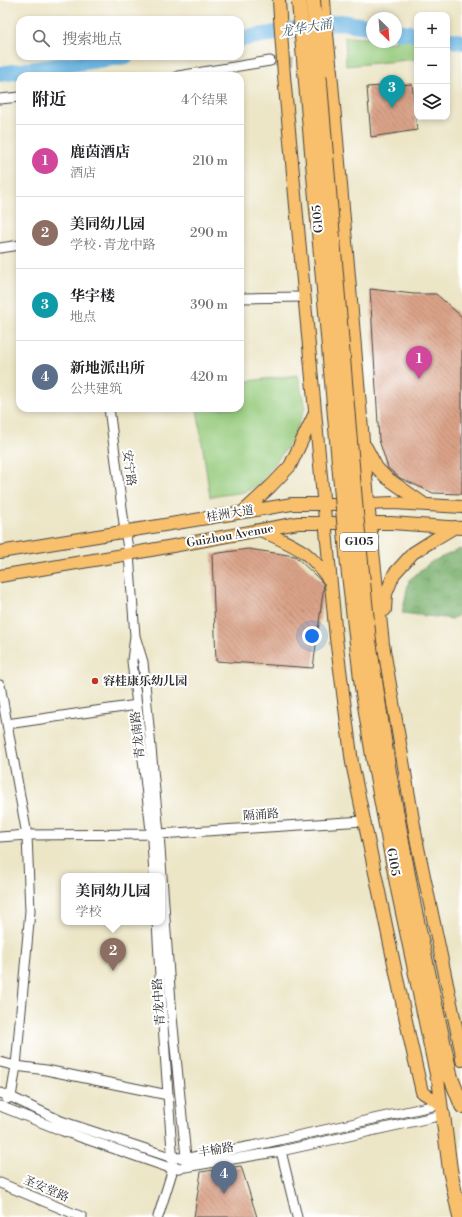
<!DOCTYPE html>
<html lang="zh">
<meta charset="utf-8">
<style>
:root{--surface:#fff;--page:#f6f6f6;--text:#202124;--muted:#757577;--line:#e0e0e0;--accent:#c8321e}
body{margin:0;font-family:"Libre Bodoni","Noto Serif SC",serif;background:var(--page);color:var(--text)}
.controls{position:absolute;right:12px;top:12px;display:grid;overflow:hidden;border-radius:8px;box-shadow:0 2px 6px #0003}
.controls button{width:36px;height:36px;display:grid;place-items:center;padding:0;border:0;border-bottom:1px solid var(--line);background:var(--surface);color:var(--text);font:20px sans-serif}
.compass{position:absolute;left:366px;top:12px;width:36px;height:36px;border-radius:50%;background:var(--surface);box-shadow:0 2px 6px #0003;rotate:155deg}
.you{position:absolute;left:312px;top:636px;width:14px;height:14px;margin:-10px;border:3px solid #fff;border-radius:50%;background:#1a73e8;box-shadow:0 0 0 6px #1a73e833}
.badge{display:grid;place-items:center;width:26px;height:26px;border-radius:50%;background:var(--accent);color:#fff;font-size:13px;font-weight:700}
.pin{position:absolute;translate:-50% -33px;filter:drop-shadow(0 1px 2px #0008)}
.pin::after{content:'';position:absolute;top:21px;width:14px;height:12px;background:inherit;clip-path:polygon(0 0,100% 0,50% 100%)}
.popup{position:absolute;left:61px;top:873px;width:104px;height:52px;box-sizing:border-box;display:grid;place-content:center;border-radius:8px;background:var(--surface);filter:drop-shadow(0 1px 3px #0005);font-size:13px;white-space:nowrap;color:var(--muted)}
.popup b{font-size:15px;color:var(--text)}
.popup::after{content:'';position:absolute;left:50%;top:100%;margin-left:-8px;border:8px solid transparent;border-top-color:var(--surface)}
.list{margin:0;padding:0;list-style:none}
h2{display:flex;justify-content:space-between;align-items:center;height:52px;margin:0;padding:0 16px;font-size:17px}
h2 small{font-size:13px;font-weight:400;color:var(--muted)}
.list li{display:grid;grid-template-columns:26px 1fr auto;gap:12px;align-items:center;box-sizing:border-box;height:72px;padding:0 16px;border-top:1px solid var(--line)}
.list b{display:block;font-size:15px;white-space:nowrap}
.list p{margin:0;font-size:13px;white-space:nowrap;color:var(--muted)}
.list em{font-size:13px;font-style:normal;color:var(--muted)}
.icon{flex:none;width:22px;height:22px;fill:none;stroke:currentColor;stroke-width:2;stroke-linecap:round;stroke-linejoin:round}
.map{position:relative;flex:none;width:462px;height:1217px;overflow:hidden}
.search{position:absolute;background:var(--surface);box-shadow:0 2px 6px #0003;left:16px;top:16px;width:228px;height:44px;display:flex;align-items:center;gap:10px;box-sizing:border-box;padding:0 14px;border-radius:12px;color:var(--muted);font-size:15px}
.panel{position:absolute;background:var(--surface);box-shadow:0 2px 6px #0003;left:16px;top:72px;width:228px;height:340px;border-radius:12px}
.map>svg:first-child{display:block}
.green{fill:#95ca7b;stroke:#607a53}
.forest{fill:url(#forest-crowns);stroke:#526c4b}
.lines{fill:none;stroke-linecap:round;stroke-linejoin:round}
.river{stroke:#68b4e1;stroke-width:16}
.building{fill:url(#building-back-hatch)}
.minor-tunnel{stroke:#c5c0a7;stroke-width:9;stroke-dasharray:9 4.5;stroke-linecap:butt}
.minor-casing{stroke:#484742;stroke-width:11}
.major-casing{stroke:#484742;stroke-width:14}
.highway-casing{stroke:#484742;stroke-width:16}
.minor{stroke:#fff;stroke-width:9}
.major{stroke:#f8bf6c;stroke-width:12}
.highway{stroke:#f8bf6c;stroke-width:14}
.major-bridge-casing{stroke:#484742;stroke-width:14;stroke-linecap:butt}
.highway-bridge-casing{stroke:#484742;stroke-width:16;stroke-linecap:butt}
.major-bridge{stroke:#f8bf6c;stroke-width:12}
.highway-bridge{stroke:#f8bf6c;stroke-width:14}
.poi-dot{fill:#c8321e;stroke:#fff;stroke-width:1.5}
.labels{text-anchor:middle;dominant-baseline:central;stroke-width:4;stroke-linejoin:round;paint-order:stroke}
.shield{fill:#fff;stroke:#6b6b6b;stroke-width:1}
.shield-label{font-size:11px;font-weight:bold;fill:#2b2b2b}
.street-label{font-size:12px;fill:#2b2b2b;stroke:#fff}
.poi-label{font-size:12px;font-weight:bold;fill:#2b2b2b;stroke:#fff;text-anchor:start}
.water-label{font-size:13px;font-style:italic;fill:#405b6b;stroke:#fff}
</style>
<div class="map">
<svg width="462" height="1217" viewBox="0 0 462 1217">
<defs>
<pattern id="forest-crowns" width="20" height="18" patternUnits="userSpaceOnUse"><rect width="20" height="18" fill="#78ae6b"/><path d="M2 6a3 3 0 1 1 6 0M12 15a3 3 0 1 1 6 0" fill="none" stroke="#638e58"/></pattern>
<pattern id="building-back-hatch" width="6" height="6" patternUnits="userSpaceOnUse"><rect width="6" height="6" fill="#daa388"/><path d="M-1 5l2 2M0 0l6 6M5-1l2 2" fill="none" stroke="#b1856f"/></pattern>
</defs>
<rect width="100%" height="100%" fill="#fff"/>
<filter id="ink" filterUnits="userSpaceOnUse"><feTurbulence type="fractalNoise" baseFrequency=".025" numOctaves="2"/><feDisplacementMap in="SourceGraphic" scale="8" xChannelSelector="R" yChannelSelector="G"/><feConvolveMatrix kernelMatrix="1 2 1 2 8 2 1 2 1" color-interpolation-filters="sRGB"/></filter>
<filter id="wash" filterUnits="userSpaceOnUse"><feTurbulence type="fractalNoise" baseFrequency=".012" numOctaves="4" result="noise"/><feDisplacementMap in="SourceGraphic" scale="16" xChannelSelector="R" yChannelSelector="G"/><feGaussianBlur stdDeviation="0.9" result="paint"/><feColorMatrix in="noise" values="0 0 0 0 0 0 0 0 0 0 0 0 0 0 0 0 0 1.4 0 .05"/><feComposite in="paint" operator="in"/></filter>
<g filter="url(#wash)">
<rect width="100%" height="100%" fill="#ece5c6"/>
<path class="green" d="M345,37L372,38V42H396V38L417,39V59L346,66Z
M298,375L305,408L291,442L259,484L245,492L210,497L197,408H240V382Z"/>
<path class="forest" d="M462,549V613L452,619L402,613L409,580L431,562L458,550Z"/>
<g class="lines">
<path class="river" d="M396,31L417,34
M240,39L341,22L372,27
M447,39L462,42
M0,74L126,56"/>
</g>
<g id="blocks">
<path class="building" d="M412,84L417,130L371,137L367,87Z
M370,289L414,294H436L462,317V494L433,493L400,478L388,468L379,440Z
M248,549L295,556L320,580L324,585L313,668L216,661L212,554Z
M241,1166L257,1217H194L201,1172Z"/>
</g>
</g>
<g filter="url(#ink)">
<use href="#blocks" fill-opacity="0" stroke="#484742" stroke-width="1"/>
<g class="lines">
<path class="minor-tunnel" d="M270,61L309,63"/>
<defs>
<path id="minor" d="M178,76L270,61
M0,99L20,97
M0,248L20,245
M240,298L305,297
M109,408L125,531L129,554L135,636L132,661L152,840L154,876
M135,636L143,662L159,834L172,1017L186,1157V1167
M0,685L27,835L30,911L16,1066L11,1097L7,1099
M7,724L137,705
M0,837L27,835L159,834L364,821
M157,922L162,1011L172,1150L173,1169L158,1217
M0,1062L16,1066L46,1070L168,1095
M0,1093L11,1097L61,1121L173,1158L193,1157L252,1146L441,1104
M0,1106L63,1131L173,1169L281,1151L443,1115
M281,1151L297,1217
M0,1183L82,1217"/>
<path id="major" d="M279,0L280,17
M324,0L325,15
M331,72L347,253L370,523L383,644L417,843L461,1050L462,1060
M284,76L336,638L352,763L409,1035L422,1092L441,1104
M366,447L377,468L387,478L424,504
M243,512L271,486L290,466L315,413
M260,530C275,537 291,543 305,553C315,561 323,571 330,581
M0,552L292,504H368L393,503L462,507
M0,576L129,554L298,523H391L462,528
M385,610L386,594L394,574L413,553L435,539L455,527
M438,1079L442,1110"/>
<path id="highway" d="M451,1078L462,1106
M443,1115L450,1170L460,1217"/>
</defs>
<use href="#minor" class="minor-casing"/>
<use href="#major" class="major-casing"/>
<use href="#highway" class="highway-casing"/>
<use href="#minor" class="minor"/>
<use href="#major" class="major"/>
<use href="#highway" class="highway"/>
<defs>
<path id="major-bridge" d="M325,15L331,72
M280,17L284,76"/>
<path id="highway-bridge" d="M313,0L356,513L369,641L389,772L414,907L451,1078
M299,2L348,566L362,687L373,756L398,889L438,1079"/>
</defs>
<use href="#major-bridge" class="major-bridge-casing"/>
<use href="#highway-bridge" class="highway-bridge-casing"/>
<use href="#major-bridge" class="major-bridge"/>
<use href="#highway-bridge" class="highway-bridge"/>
</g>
</g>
<circle class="poi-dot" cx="95" cy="681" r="4"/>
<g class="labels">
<rect class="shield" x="340" y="533" width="38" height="18" rx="3"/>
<g class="shield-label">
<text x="359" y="542">G105</text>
</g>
<g class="street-label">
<text transform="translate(318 219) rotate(-95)">G105</text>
<text transform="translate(129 468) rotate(83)">安宁路</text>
<text transform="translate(230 514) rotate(-9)">桂洲大道</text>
<text transform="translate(230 536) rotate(-10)">Guizhou Avenue</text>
<text transform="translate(138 735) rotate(-96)">青龙南路</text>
<text transform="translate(261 815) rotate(-4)">隔涌路</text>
<text transform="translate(393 862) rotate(80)">G105</text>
<text transform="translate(159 1002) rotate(-94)">青龙中路</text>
<text transform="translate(216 1150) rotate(-9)">丰榆路</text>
<text transform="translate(46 1189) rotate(23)">圣安堂路</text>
</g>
<g class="poi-label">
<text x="103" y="681">容桂康乐幼儿园</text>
</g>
<g class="water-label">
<text transform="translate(306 28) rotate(-10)">龙华大涌</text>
</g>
</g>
</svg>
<div class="controls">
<button>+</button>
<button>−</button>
<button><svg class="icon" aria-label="layers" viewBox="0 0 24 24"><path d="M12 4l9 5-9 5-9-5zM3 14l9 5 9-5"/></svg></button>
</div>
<svg class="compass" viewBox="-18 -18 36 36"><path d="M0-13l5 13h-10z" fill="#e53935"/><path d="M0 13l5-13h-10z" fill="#757577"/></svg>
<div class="you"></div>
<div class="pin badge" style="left:419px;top:379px;background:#d1479c">1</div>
<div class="pin badge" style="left:113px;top:971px;background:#8d6e63">2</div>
<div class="popup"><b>美同幼儿园</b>学校</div>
<div class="pin badge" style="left:392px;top:108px;background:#0f9aa8">3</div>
<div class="pin badge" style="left:224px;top:1194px;background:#5c6f8a">4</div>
<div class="search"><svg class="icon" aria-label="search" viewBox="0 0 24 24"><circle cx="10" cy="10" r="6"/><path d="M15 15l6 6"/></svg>搜索地点</div>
<section class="panel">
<h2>附近<small>4个结果</small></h2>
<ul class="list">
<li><span class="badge" style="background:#d1479c">1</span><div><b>鹿茵酒店</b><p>酒店</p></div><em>210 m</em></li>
<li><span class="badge" style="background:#8d6e63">2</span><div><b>美同幼儿园</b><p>学校 · 青龙中路</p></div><em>290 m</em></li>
<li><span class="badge" style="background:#0f9aa8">3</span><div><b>华宇楼</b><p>地点</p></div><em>390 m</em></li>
<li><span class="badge" style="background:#5c6f8a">4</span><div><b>新地派出所</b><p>公共建筑</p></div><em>420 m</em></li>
</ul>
</section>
</div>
